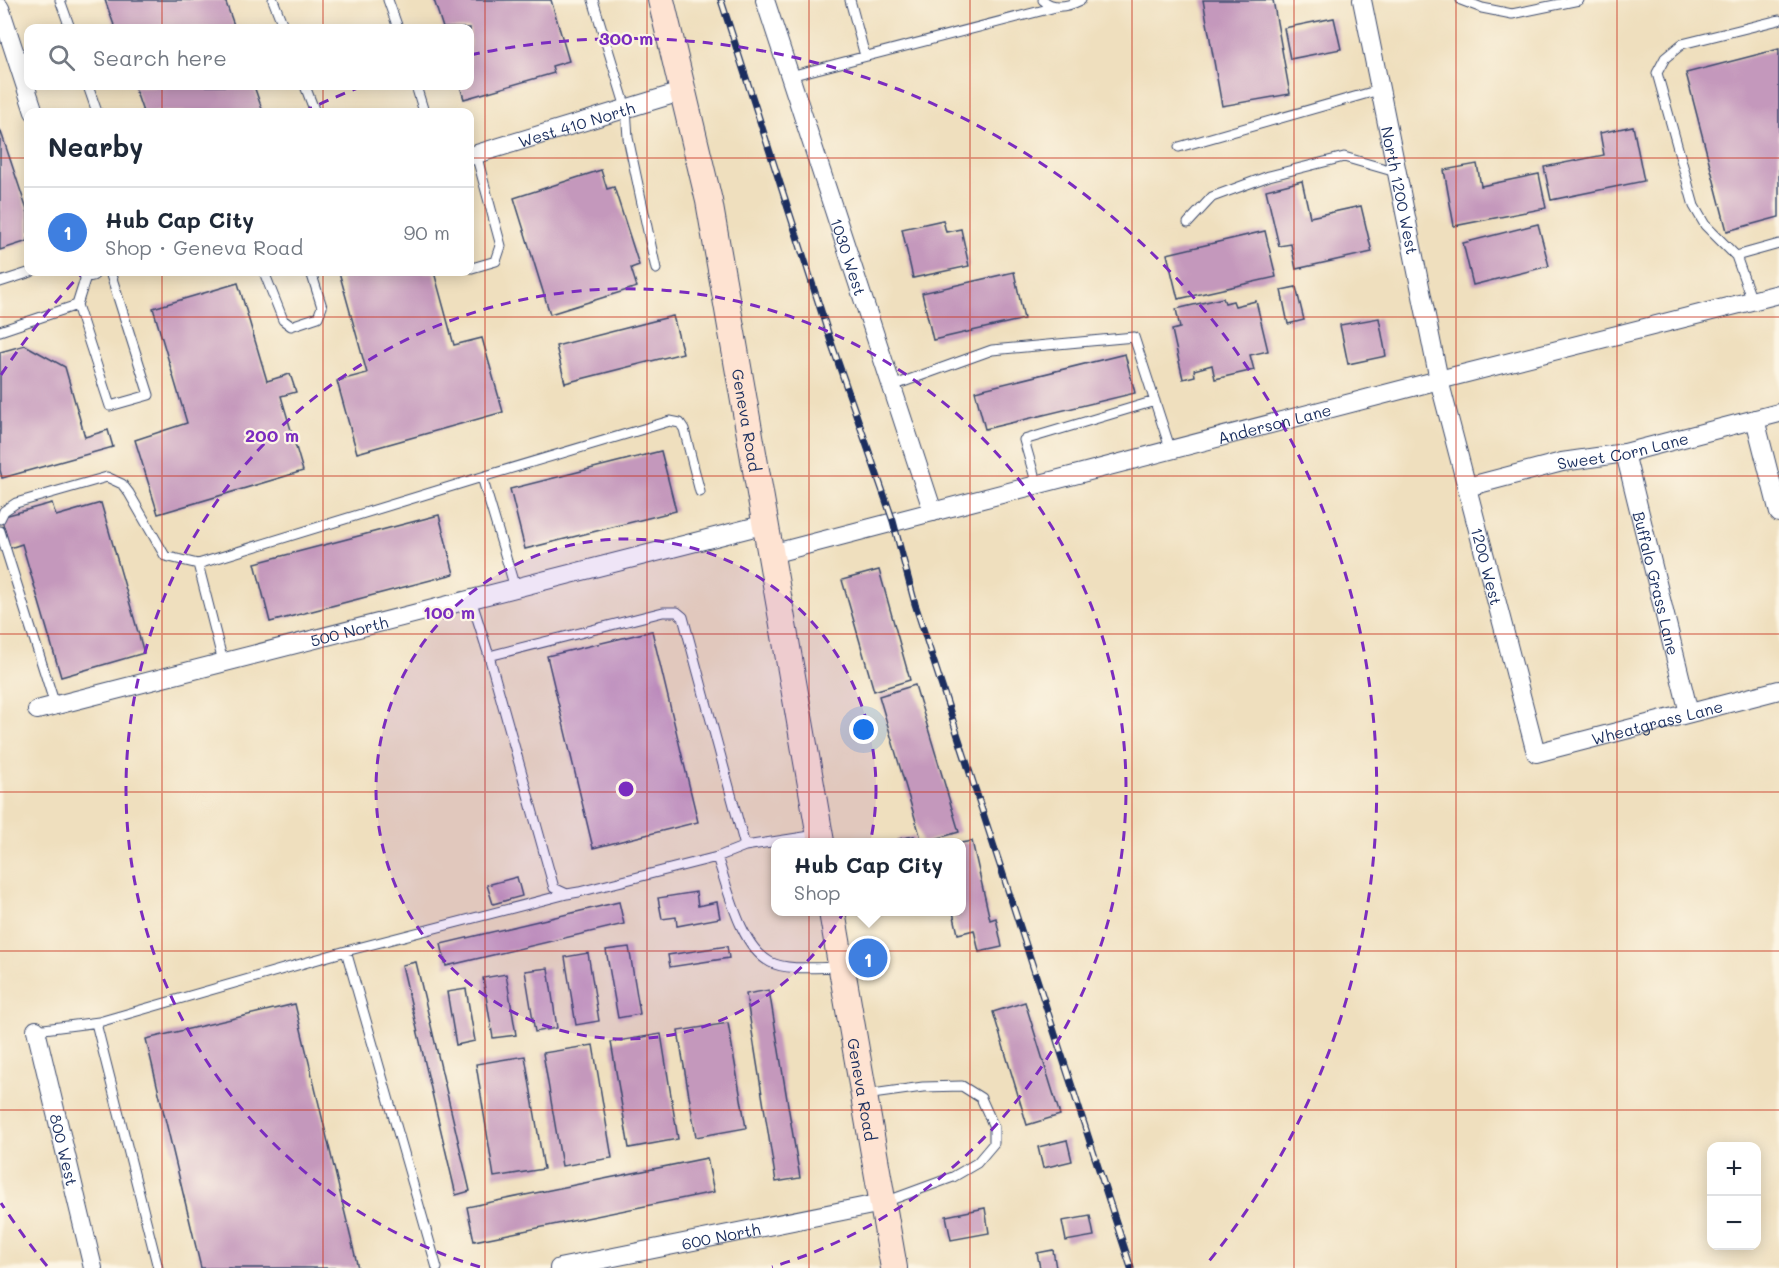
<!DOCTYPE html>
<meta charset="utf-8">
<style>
:root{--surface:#fff;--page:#f6f6f7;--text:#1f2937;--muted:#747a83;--line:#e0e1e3;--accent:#2563eb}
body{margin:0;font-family:Mali,sans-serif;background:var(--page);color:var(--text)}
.controls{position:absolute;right:18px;bottom:18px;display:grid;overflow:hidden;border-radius:12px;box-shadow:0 3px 15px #0003}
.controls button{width:54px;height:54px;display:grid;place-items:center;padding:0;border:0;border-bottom:2px solid var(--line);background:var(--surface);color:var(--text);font:30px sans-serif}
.you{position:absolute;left:864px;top:730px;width:21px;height:21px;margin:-15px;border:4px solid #fff;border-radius:50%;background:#1a73e8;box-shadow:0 0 0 9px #1a73e833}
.badge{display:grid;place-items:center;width:39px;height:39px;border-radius:50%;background:var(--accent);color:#fff;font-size:20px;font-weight:700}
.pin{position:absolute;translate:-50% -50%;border:3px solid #fff;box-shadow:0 2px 6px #0006}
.popup{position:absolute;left:771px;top:838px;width:195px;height:78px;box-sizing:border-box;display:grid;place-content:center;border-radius:12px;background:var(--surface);filter:drop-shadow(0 2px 4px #0005);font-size:20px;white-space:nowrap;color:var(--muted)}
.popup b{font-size:22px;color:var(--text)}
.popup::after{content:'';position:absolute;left:50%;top:100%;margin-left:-12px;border:12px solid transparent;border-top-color:var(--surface)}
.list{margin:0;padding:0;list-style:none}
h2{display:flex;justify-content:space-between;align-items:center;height:78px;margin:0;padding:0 24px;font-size:26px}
h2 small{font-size:20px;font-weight:400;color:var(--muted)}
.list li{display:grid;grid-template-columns:39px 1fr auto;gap:18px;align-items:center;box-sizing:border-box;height:90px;padding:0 24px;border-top:2px solid var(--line)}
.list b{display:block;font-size:22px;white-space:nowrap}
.list p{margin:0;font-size:20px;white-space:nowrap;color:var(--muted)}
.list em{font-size:20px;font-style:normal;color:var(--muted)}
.icon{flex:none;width:33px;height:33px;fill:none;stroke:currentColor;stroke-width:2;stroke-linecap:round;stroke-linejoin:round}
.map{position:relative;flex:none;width:1779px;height:1268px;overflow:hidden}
.search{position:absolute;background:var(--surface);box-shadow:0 3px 15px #0003;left:24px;top:24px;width:450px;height:66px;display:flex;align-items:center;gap:15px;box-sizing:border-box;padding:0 21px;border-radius:12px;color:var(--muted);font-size:22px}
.panel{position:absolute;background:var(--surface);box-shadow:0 3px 15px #0003;left:24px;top:108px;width:450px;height:168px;border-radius:12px}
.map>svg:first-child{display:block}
.building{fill:#c498bc}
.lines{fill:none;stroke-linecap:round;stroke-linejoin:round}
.lane-casing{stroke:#3b496c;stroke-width:11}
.street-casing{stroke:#3b496c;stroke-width:20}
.secondary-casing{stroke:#3b496c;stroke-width:28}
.lane{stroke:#fff;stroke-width:9}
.street{stroke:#fff;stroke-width:18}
.secondary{stroke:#fee3d2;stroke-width:26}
.rail-casing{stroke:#1b2f5e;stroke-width:7}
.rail{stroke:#fcf5e5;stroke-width:4.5;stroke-dasharray:14;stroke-linecap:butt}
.grid{fill:none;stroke:#c8321e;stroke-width:1.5;stroke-opacity:0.55}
.ring{fill:none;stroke:#7b2cbf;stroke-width:3;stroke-dasharray:10 8}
.labels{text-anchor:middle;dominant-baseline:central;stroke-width:4.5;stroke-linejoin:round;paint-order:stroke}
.street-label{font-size:16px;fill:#1b2f5e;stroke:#fcf5e5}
.centre{fill:#7b2cbf;stroke:#fcf5e5;stroke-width:3}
.ring-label{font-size:18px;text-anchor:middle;font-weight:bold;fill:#7b2cbf;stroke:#fcf5e5;stroke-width:4.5;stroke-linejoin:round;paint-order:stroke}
</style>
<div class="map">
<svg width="1779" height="1268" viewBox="0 0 1779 1268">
<rect width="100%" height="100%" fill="#fcf5e5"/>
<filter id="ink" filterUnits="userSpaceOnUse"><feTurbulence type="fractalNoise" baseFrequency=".0167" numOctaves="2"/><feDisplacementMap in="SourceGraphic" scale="12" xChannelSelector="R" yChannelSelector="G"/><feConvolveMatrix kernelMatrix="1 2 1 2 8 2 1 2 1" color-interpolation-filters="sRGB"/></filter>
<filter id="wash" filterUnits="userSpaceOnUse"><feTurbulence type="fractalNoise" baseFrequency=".008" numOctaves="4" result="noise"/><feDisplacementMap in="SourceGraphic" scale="24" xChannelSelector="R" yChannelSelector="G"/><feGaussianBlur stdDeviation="1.35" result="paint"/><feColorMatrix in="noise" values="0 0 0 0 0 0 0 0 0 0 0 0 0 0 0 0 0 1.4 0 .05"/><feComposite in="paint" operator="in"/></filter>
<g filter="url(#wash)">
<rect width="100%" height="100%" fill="#efdfbe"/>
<g id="blocks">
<path class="building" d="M105,0H225L235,28H115Z
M434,0H551L569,61L552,66L554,73L464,99L460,86H470V28H443Z
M1203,0H1273L1290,94L1222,106Z
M1334,18L1341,49L1290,59L1284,28Z
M1779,49V217L1727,231L1686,73Z
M134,86H254L263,112H143Z
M1633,126L1644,181L1551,200L1544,167L1604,155L1600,133Z
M0,129L28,213V241L0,250Z
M1477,164L1481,186L1539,174L1546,208L1454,226L1444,170Z
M601,170L607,189L614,187L639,265L631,268L637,287L550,314L514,198Z
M1302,181L1310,217L1361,206L1372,252L1296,269L1291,244L1279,246L1266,190Z
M943,220L946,232L961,229L969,266L913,278L902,229Z
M1538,224L1549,266L1473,285L1463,243Z
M1265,231L1276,277L1178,299L1167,254Z
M339,272H434L454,345L482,338L503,412L357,453L337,381L367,373Z
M1014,272L1024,319L933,340L922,293Z
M238,283L267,381L290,374L296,392L281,396L303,471L158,514L135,440L187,423L153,308Z
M1296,287L1304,320L1288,324L1281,290Z
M1223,298L1225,303L1233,301L1235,306L1256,301L1268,351L1250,355L1254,370L1215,379L1212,365L1194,370L1195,376L1183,379L1172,330L1180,328L1176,309Z
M673,316L683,353L565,383L556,346Z
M1379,318L1386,356L1348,364L1340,325Z
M25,345L65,367L85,437L108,430L113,447L2,478L0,470V352Z
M1125,354L1135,393L985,429L975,391Z
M661,451L676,511L525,549L510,489Z
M52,503L56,516L101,503L144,653L61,677L22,544L10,548L1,517Z
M439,515L454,574L270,622L255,563Z
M879,570L910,680L874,691L842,580Z
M652,631L698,822L593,848L547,656Z
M915,685L959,832L925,842H922L879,696Z
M914,836L915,842H898V839Z
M972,841L990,920L996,918L1002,947L979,952L974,930L958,934L953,912H961V843Z
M517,877L522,896L493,904L487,885Z
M696,892L698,906L717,902L720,918L677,926L676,917L662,919L658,898Z
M619,902L624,924L446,966L441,944Z
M727,946L729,958L670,967L668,955Z
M629,947L640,1014L618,1018L606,950Z
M588,953L599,1021L576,1025L565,957Z
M416,962L470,1191L456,1195L402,965Z
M548,968L557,1028L535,1032L525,971Z
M506,974L516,1035L493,1038L483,978Z
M466,989L475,1041L456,1045L447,992Z
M769,990L800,1178L776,1182L746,994Z
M1025,1002L1060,1115L1027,1125L993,1012Z
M295,1004L358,1268H201L146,1039Z
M728,1023L746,1128L696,1137L678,1031Z
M661,1034L678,1139L629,1148L611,1042Z
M593,1045L612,1158L562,1166L543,1053Z
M525,1056L544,1169L494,1177L476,1064Z
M1067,1140L1072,1161L1043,1168L1038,1147Z
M707,1158L714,1192L474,1241L467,1207Z
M985,1208L989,1233L951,1240L946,1216Z
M1090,1216L1094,1236L1066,1241L1062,1221Z
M1053,1250L1056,1268H1040L1037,1253Z"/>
</g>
</g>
<g filter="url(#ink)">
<use href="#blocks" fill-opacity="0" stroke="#3b496c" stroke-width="1.5"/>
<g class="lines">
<defs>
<path id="lane" d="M60,0L70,28
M273,0L284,28
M388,0L398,28
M593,0L626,108L628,138L656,269
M850,0L865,56
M1043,0C1054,10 1069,6 1081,0
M1461,0L1482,8L1512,14L1579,0
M790,76L1056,7
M88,86L97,112
M305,86L315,112
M416,86L424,112
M1179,147L1379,90
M1188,223L1212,197L1269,176L1344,157L1396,172
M1736,256L1779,244
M470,266L472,268L496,261L501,246L476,154
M264,272L283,320L291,326L318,317L322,307L311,272
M0,282L31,272
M1752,301L1736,256L1705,225L1694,206L1657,73L1665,58L1682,44L1779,20
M77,305L110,406L149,395L110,272
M0,331L77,305L87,273
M892,386L992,350L1134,337L1171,451
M482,477L670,421L680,423L684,429L700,492
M1037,485L1024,440L1155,401
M0,519L4,511L16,503L107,477L122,484L129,493L165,556L198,564
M0,531L55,705
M471,599L489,656L663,612H677L683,617L745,846L717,857C728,888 740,946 770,962C786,971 821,967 839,967
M489,656L554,888L567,894L579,892L717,857
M223,662L198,564L482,477L515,588
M745,846L817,835
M346,951L567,894
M36,1030L99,1022
M865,1095L923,1087L962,1086L981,1098L994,1127V1143L977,1163L953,1177L885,1202
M158,1268L97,1027L99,1022L346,951L437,1268"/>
<g id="street">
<path id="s1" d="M765,0L933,512"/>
<path id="s2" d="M1362,0L1439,380L1536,753L1779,690"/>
<path d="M0,8L34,112"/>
<path id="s3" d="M470,156L684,91"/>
<path d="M87,272H91"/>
<path d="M1755,419L1779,513"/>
<path id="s4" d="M1625,453L1689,713"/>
<path id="s5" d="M1467,487L1562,462L1625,453L1779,413"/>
<path id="s6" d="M771,554L1439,380L1779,294"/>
<path id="s7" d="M37,710L766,524"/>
<path id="s8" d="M36,1030L93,1268"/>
<path id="s9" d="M559,1268L882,1203"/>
</g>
<g id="secondary">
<path id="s10" d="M661,0L709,201L821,842"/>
<path id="s11" d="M832,912L894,1268"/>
</g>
</defs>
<use href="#lane" class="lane-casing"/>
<use href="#street" class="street-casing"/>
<use href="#secondary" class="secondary-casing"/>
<use href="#lane" class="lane"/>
<use href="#street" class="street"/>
<use href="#secondary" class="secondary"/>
<defs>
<path id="rail" d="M721,0L831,342L893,521L915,604L1131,1268"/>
</defs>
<use href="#rail" class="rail-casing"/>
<use href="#rail" class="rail"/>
</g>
</g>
<path class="grid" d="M162,0V28M323,0V28M485,0V1268M647,0V1268M809,0V1268M970,0V1268M1132,0V1268M1294,0V1268M1456,0V1268M1617,0V1268M162,86V112M323,86V112M0,158H28M470,158H1779M162,272V1268M323,272V1268M0,317H1779M0,476H1779M0,634H1779M0,792H1779M0,951H1779M0,1110H1779"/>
<circle cx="626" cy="789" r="250" fill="#7b2cbf" fill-opacity=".12"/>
<g class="ring">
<circle cx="626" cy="789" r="250"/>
<path d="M480 1267A500 500 0 1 1 772 1267"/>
<path d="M47 1266A750 750 0 0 1 1 1203M1 375A750 750 0 0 1 82 273M303 112A750 750 0 0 1 363 86M470 55A750 750 0 0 1 1205 1266"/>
</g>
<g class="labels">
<g class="street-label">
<text stroke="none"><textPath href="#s3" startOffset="111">West 410 North</textPath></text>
<text stroke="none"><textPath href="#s2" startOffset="194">North 1200 West</textPath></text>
<text stroke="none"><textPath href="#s1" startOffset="270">1030 West</textPath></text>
<text stroke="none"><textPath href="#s10" startOffset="429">Geneva Road</textPath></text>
<text stroke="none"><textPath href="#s6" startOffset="520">Anderson Lane</textPath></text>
<text stroke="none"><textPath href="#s5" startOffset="160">Sweet Corn Lane</textPath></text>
<text stroke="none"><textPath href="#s2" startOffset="580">1200 West</textPath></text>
<text stroke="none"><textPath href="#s4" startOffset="134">Buffalo Grass Lane</textPath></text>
<text stroke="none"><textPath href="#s7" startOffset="322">500 North</textPath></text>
<text stroke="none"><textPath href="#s2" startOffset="898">Wheatgrass Lane</textPath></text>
<text stroke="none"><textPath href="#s11" startOffset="180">Geneva Road</textPath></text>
<text stroke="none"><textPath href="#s8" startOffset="123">800 West</textPath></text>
<text stroke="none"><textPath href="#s9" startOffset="165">600 North</textPath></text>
</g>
</g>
<circle cx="626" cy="789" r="9" class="centre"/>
<g class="ring-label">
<text x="626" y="45">300 m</text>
<text x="272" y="442">200 m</text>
<text x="449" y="619">100 m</text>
</g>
</svg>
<div class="controls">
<button>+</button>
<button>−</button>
</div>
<div class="you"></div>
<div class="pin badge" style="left:868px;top:958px;background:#3f7fe0">1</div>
<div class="popup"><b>Hub Cap City</b>Shop</div>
<div class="search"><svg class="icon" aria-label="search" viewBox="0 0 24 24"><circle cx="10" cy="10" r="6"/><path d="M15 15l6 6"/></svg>Search here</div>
<section class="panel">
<h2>Nearby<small></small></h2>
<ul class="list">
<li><span class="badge" style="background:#3f7fe0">1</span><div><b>Hub Cap City</b><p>Shop · Geneva Road</p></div><em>90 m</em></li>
</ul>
</section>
</div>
